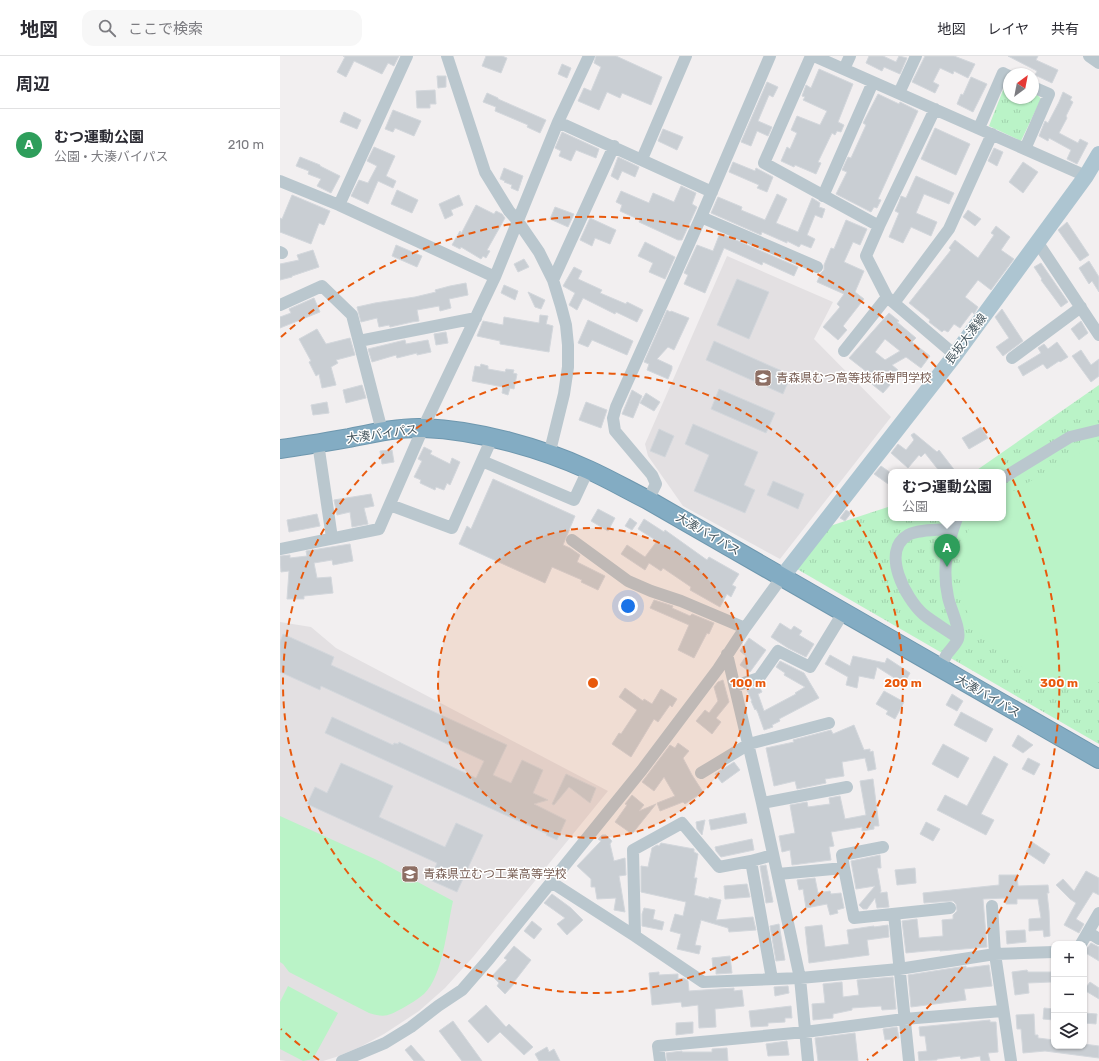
<!DOCTYPE html>
<html lang="ja">
<meta charset="utf-8">
<style>
:root{--surface:#fff;--page:#f7f7f7;--text:#2b2b33;--muted:#7c7c81;--line:#e1e1e2;--accent:#2563eb}
body{margin:0;font-family:Rubik,"Noto Sans JP",sans-serif;background:var(--page);color:var(--text)}
.controls{position:absolute;right:12px;bottom:12px;display:grid;overflow:hidden;border-radius:8px;box-shadow:0 1px 3px #0004}
.controls button{width:36px;height:36px;display:grid;place-items:center;padding:0;border:0;border-bottom:1px solid var(--line);background:var(--surface);color:var(--text);font:20px sans-serif}
.compass{position:absolute;left:723px;top:12px;width:36px;height:36px;border-radius:50%;background:var(--surface);box-shadow:0 1px 3px #0004;rotate:32deg}
.you{position:absolute;left:348px;top:550px;width:14px;height:14px;margin:-10px;border:3px solid #fff;border-radius:50%;background:#1a73e8;box-shadow:0 0 0 6px #1a73e833}
.badge{display:grid;place-items:center;width:26px;height:26px;border-radius:50%;background:var(--accent);color:#fff;font-size:13px;font-weight:700}
.pin{position:absolute;translate:-50% -33px;filter:drop-shadow(0 1px 2px #0008)}
.pin::after{content:'';position:absolute;top:21px;width:14px;height:12px;background:inherit;clip-path:polygon(0 0,100% 0,50% 100%)}
.popup{position:absolute;left:608px;top:413px;width:118px;height:52px;box-sizing:border-box;display:grid;place-content:center;border-radius:8px;background:var(--surface);filter:drop-shadow(0 1px 3px #0005);font-size:13px;white-space:nowrap;color:var(--muted)}
.popup b{font-size:15px;color:var(--text)}
.popup::after{content:'';position:absolute;left:50%;top:100%;margin-left:-8px;border:8px solid transparent;border-top-color:var(--surface)}
.list{margin:0;padding:0;list-style:none}
h2{display:flex;justify-content:space-between;align-items:center;height:52px;margin:0;padding:0 16px;font-size:17px}
h2 small{font-size:13px;font-weight:400;color:var(--muted)}
.list li{display:grid;grid-template-columns:26px 1fr auto;gap:12px;align-items:center;box-sizing:border-box;height:72px;padding:0 16px;border-top:1px solid var(--line)}
.list b{display:block;font-size:15px;white-space:nowrap}
.list p{margin:0;font-size:13px;white-space:nowrap;color:var(--muted)}
.list em{font-size:13px;font-style:normal;color:var(--muted)}
.icon{flex:none;width:22px;height:22px;fill:none;stroke:currentColor;stroke-width:2;stroke-linecap:round;stroke-linejoin:round}
.map{position:relative;flex:none;width:819px;height:1005px;overflow:hidden}
header{display:flex;align-items:center;gap:24px;box-sizing:border-box;height:56px;padding:0 20px;background:var(--surface);border-bottom:1px solid var(--line)}
header strong{font-size:19px}
nav{display:flex;gap:22px;margin-inline-start:auto;font-size:14px}
.search{width:280px;height:36px;background:var(--page);display:flex;align-items:center;gap:10px;box-sizing:border-box;padding:0 14px;border-radius:12px;color:var(--muted);font-size:15px}
main{display:flex}
aside{flex:1;background:var(--surface)}
.map>svg:first-child{display:block}
.education{fill:#e3e0e2}
.park{fill:url(#park-tufts)}
.pitch{fill:#baf3c7}
.building{fill:#c9ced3;stroke:#d3d7dc;fill-rule:evenodd}
.lines{fill:none;stroke-linecap:round;stroke-linejoin:round}
.highway-casing{stroke:#6e97ae;stroke-width:20}
.minor{stroke:#bac7ce;stroke-width:12}
.major{stroke:#adc5d1;stroke-width:16}
.highway{stroke:#83acc3;stroke-width:18}
.ring{fill:none;stroke:#e8590c;stroke-width:2;stroke-dasharray:7 5}
.labels{text-anchor:middle;dominant-baseline:central;stroke-width:3;stroke-linejoin:round;paint-order:stroke}
.street-label{font-size:12px;fill:#46575f;stroke:#fff}
.education-label{font-size:12px;fill:#785e54;stroke:#fff;text-anchor:start}
.centre{fill:#e8590c;stroke:#fff;stroke-width:2}
.ring-label{font-size:12px;text-anchor:middle;font-weight:bold;fill:#e8590c;stroke:#fff;stroke-width:3;stroke-linejoin:round;paint-order:stroke}
</style>
<header>
<strong>地図</strong>
<div class="search"><svg class="icon" aria-label="search" viewBox="0 0 24 24"><circle cx="10" cy="10" r="6"/><path d="M15 15l6 6"/></svg>ここで検索</div>
<nav><a>地図</a><a>レイヤ</a><a>共有</a></nav>
</header>
<main>
<aside>
<h2>周辺<small></small></h2>
<ul class="list">
<li><span class="badge" style="background:#2e9e5b">A</span><div><b>むつ運動公園</b><p>公園 · 大湊バイパス</p></div><em>210 m</em></li>
</ul>
</aside>
<div class="map">
<svg width="819" height="1005" viewBox="0 0 819 1005">
<defs>
<pattern id="park-tufts" width="24" height="20" patternUnits="userSpaceOnUse"><rect width="24" height="20" fill="#baf3c7"/><path d="M3 7l-1-3M5 7V3M7 7l1-3M15 17l-1-3M17 17v-4M19 17l1-3" fill="none" stroke="#a1d2ad"/></pattern>
</defs>
<rect width="100%" height="100%" fill="#f2eff0"/>
<path class="education" d="M447,200L553,246L534,283L611,361L500,503L403,450L368,400L365,388Z
M0,566L31,571L56,592L328,735L193,901L165,932L139,955L104,978L80,991L56,1001L43,1005H6L0,1004Z"/>
<path class="park" d="M728,26L729,42H753V37L757,38L761,43L741,85L709,70L725,29Z
M819,329V688L517,513L550,470L611,450V462H723V416H694Z"/>
<path class="pitch" d="M819,386V626L792,629L751,616L721,599L695,572L682,545L679,508L685,483L693,462H723V441Z
M0,760L97,804L173,845C167,871 163,920 144,938C138,943 130,948 123,952C108,960 105,962 89,957L9,916L3,908L0,906Z
M8,930L58,957L33,1003L23,1005L0,993V946Z"/>
<path class="building" d="M63,0H119L114,10L108,7L102,18L74,5L66,21L57,16L65,1Z
M206,0H222L227,2L221,17L202,10Z
M316,0H336L382,21L371,49L342,37L340,42L327,36L319,54L298,45L304,32L311,35L321,11L314,7Z
M589,0H603L616,6L619,0L627,2L620,18L604,11L602,15L586,7Z
M645,0H674L695,8L688,22L674,15L673,18L660,12L653,26L659,29L655,37L632,26Z
M728,0H758L756,4L778,14L772,27L755,19L757,15Z
M282,8L291,12L287,22L278,18Z
M539,13L573,28L558,66L564,69L561,76L557,75L555,79L552,77L538,106L541,107L536,118L515,109L514,111L501,105L507,91L510,93L517,77L511,74L517,60L540,69L547,55L523,44L525,41L522,40L526,29L531,32Z
M157,20H166V31L158,32Z
M691,21L707,28L693,56L677,48L681,38L683,39Z
M487,26L498,31L493,41L489,39L478,65L492,71L488,80L477,75L471,90L461,86Z
M155,34L156,48H150V52H137L136,35Z
M783,36L792,41L790,44L793,46L786,60L787,62L779,77L798,87L800,83L808,87L797,108L787,103L791,94L769,82L768,85L759,80L765,65L768,67L779,46Z
M207,37L218,42V43L266,64L260,77L247,71L248,69L215,55L216,51L203,46Z
M598,38L619,48L620,46L638,55L598,143L601,144L597,152L594,151L591,156L556,138L567,116L562,114L568,101L571,102L586,69L583,67Z
M113,54L141,65L134,80L115,72L113,76L105,73Z
M64,56L81,64L77,73L60,66Z
M655,72L690,88L676,119L641,103Z
M383,73L403,81L397,94L378,85Z
M282,76L319,93L316,102L296,94L291,105L279,100L281,95L275,92Z
M94,91L115,100L106,120L116,125L113,132L98,125L88,148L71,140L79,124L88,127L97,110L87,105Z
M714,92L723,96L717,110L708,105Z
M20,101L40,109V110L60,120L51,137L37,130L41,123L28,118L29,115L16,110Z
M338,101L359,111L355,121L342,115L338,124L331,120Z
M453,106L475,115L476,112L493,121L487,136L477,132L479,129L449,116Z
M743,106L758,116L743,137L729,126Z
M224,112L243,120L238,135L231,132L232,129L224,126L225,125L220,123Z
M636,120L674,137L669,148L644,138L636,157L657,166L651,180L631,171L623,187L609,181L619,157L615,155L619,146L621,140L626,142Z
M401,130L416,137L412,148L417,151L402,184H398L359,166L360,164L340,155L342,149L336,146L341,135L369,147L373,137L394,146Z
M117,134L138,144L132,157L111,148Z
M497,138L507,143L496,167L518,176L532,142L540,147L539,151L545,153L542,162L535,159L527,179L535,183L531,192L521,188L519,191L507,185V187L482,176L481,179L431,157L438,141L462,151L461,154L485,164Z
M12,139L50,155L44,169L39,167L31,188L0,176V162L2,163Z
M179,139L183,149L171,154L173,159L165,163L159,148Z
M196,149L214,158L216,155L222,158L225,162L207,194L210,195L206,202L203,200L201,203L181,191L180,193L172,189L180,175L181,178Z
M275,151L294,158L288,171L270,163Z
M688,154L701,163L695,170L683,161Z
M310,162L336,174L330,188L315,182L312,190L300,184Z
M566,164L587,173L580,189L573,186L564,206L584,215L575,236L584,243L563,270L567,274L558,284L543,271L560,251L557,248L564,238L537,226L541,217L544,214V209L551,192L554,193Z
M787,166L809,199L800,205L778,174Z
M716,170L730,181L721,194L734,203L711,234L698,224L685,241L698,251L694,258L692,256L680,272L674,268L668,276L664,274L662,276L649,266L650,264L629,247L671,194L669,192L675,184L698,202L714,179L711,177Z
M440,177L518,211L514,220L483,206L482,209L444,192L425,237L404,228L408,219L404,217L417,189L433,195Z
M365,186L395,201L385,223L369,216L373,207L358,200Z
M116,189L142,200L137,211L112,200Z
M33,194L39,211L12,220V221L0,224V208L19,204L17,199Z
M244,203L249,211L238,216L234,208Z
M809,205L819,221V236L812,225L809,228L799,212Z
M761,207L788,246L781,251L761,224L762,223L754,211Z
M294,211L302,215L298,223L322,234L320,237L346,248L347,246L363,254L357,266L336,256L335,258L303,242L297,254L289,249L295,237L283,230Z
M457,223L489,236L469,283L437,269Z
M186,227L188,239L169,243L171,252L160,255L159,250L137,254L139,265L132,266L110,271L109,269L99,271L97,262L81,266L77,251L95,247L135,241L156,236L155,234L170,230Z
M224,229L238,235L235,244L221,237Z
M248,236L265,244L261,253L255,251Z
M34,242L40,256L0,272V261L11,257L9,253Z
M722,253L743,285L723,300L716,291L729,282L715,261Z
M387,254L390,256L391,255L409,262L394,294L388,291L377,303L392,310V313L388,323L367,314L369,308L364,306Z
M609,257L619,265L617,266L636,282L632,286L650,300L641,312L626,301L612,309L618,314L609,326L611,328L603,337L588,325L592,320L569,302ZM605,283L620,295L605,304L595,296Z
M260,259L268,260L266,268L273,270L269,296L220,288V285L197,280L203,265L223,269L224,261L259,267Z
M308,264L353,285L347,299L312,284L308,291L298,287Z
M801,265L808,277L799,284L791,273Z
M37,273L46,288L70,282L75,299L56,304L58,307L51,311L56,329L42,332L39,318L36,320L29,306L31,305L19,283Z
M166,276L168,287L156,289L154,278Z
M125,284L126,288L148,284L151,296L137,299V297L117,302L116,299L92,306L88,293Z
M434,285L511,319L503,338L426,304Z
M777,286L788,301L780,306L779,305L767,313L763,308L743,320L738,311L761,297L758,292L764,288L768,293Z
M801,294L811,309L819,303V320L811,326L792,300Z
M201,308L208,310V313L225,316L226,313L234,314L233,317L237,318L234,333L230,332L228,339L222,337L223,331L192,325L195,310L200,311Z
M82,329L86,342L66,347L63,334Z
M439,333L495,357L486,377L431,353Z
M352,334L362,340L353,362L342,358Z
M366,337L380,346L374,355L360,347Z
M47,346L49,357L33,359L31,349Z
M306,346L327,354L321,372L299,364Z
M413,368L478,396L464,429L475,434L465,457L414,435L429,399L405,388Z
M701,371L708,382L689,393L682,382Z
M379,373L394,380L385,401L370,395Z
M634,377L657,396L659,394L676,416H660L645,397L641,401L639,399L628,412L611,397L618,388L626,394L634,384L631,379Z
M144,391L152,395L150,398L170,408L172,402L180,406L170,429L167,427L164,434L156,431L155,434L140,427L141,424L134,421L142,405L138,403Z
M112,394L114,406L102,408L100,395Z
M601,410L611,417V430L594,418Z
M213,423L295,460L283,489L290,492L300,499L297,506L325,520L318,534L301,526L302,524L272,511L265,527L179,488L187,470L191,473Z
M493,425L524,438L518,453L487,439Z
M91,438L94,450L84,452L88,468L72,471L70,456L57,459L54,444Z
M318,453L335,462L328,475L311,465Z
M566,454L571,457L565,465L560,462Z
M37,458L40,470L9,476L7,464Z
M350,462L357,467L352,474L345,470Z
M364,463L384,476L385,474L427,504L429,501L459,518L452,529L456,531L451,541L447,538L440,551L410,534L411,531L383,512L381,515L369,507L365,514L341,498L347,489L365,501L377,485L358,473Z
M70,488L73,505L53,509L52,504L34,507L37,522L51,521L53,537L24,540V543H7L9,515L1,516L0,500L10,499V502L27,500L26,495Z
M374,544L393,550L392,552L410,560L412,558L434,567L429,578L427,577L414,602L398,594L409,569L370,552Z
M500,567L511,574L514,570L522,575L519,579L534,588L526,601L508,592L491,581Z
M3,578L54,601L51,609L227,689L213,719L231,727L242,704L263,714L253,737L268,744L254,748L286,764L277,784L266,779L267,778L45,677L52,661L113,689L114,687L118,688L119,686L196,722L204,705L41,630L40,634L0,616V586Z
M469,582L486,594L470,616L460,609L466,600L460,595Z
M550,599L570,610L573,600L605,607L607,602L630,617L624,628L597,611L594,623L579,620L577,632L566,629L568,621L545,608Z
M500,605L524,617L539,642L499,663L500,665L492,669L493,671L484,674L478,657L476,653L475,654L471,645H472L467,634L479,630L482,636L478,638L484,655L516,638L515,637L525,631L504,619L505,617L496,611Z
M443,624L449,646L436,662L441,666L432,678L416,665L425,654L429,657L438,645L434,631L438,626Z
M345,632L363,645L364,643L372,648L381,633L397,643L392,651L390,649L378,666L374,663L351,701L332,688L339,677L341,678L357,654L339,641Z
M604,635L624,646L615,663L606,658L608,655L596,648Z
M672,638L683,645L677,655L666,649Z
M681,656L713,673L706,686L674,669Z
M574,669L584,694L590,693V696L593,695L596,713L588,715L585,702L562,706L564,720L545,723L546,727L517,733L515,725L494,730L486,692L514,686L513,684L551,674L553,678Z
M738,679L753,689L743,697L732,690Z
M398,687L409,695L403,702L412,719L423,736L405,748L403,746L380,755L377,747L395,740L384,721L374,735L362,726L390,689L395,692Z
M663,688L689,702L678,722L652,708Z
M714,700L728,708L701,758L714,764L706,779L657,754L665,739L687,750Z
M748,702L760,708L754,719L742,713Z
M454,706L460,714L442,727L435,718Z
M61,707L113,730L99,761L165,791L176,767L203,779L177,836L150,824L157,807L27,748L35,731L47,737Z
M286,718L316,732L310,747L289,731L274,749L272,748Z
M593,723L599,770H594V773L582,775V771L551,776L554,790L549,791L551,804L512,809L510,794L502,796L499,780L515,777L510,749L527,746L528,751L550,748L549,742L560,740L565,763L586,759L580,725Z
M352,739L364,749L359,755L376,748L352,778L335,766L347,749L345,748Z
M465,757L467,767L431,774L429,764Z
M425,764L422,779L417,773L416,766Z
M646,766L660,773L653,785L640,778Z
M322,779H326L332,785L330,788L334,805L345,802L346,819L339,820L345,856L334,854L336,842L317,843L315,831H311V823L297,810L321,785L318,783Z
M472,783L474,794L441,801L436,795L435,791Z
M752,786L770,798L764,808L746,796Z
M381,787L414,793V796L418,798L414,822H417L414,839L429,843V841L441,844L436,864L473,861L476,874L449,876L448,872L421,864L415,889L421,890L419,898L397,893L401,878L390,875L395,858L403,860L406,846L361,836V810L368,811L372,792L377,789L379,790Z
M600,799L601,812H597L601,835L600,837L607,836L609,851L597,852L595,842L587,853H583L579,849L595,830L576,833L571,805Z
M486,809L493,846L486,847L480,810Z
M635,812L636,827L617,829L615,814Z
M806,815L819,822V839L813,836L796,863L804,868L799,877L784,869L796,847L790,843L776,829L783,823L794,835Z
M719,819H737L738,830L768,829L769,837H767L769,855L770,880L764,881L763,874L749,875V863L761,862L758,843H737V848H726V842L703,843L707,891L660,895V894L646,895L626,897L622,865L637,863L639,882L663,880L662,864L673,863V859L677,855L676,848L673,845L644,847L643,837L719,829Z
M535,822L538,837L550,835L551,838L561,837L564,852L557,854L558,857L550,859L547,848L526,852L523,833L519,834L517,824Z
M467,828L470,841L445,843L444,830Z
M272,838L291,852L303,864L287,879L277,868L285,862L264,847Z
M364,852L375,854L373,863L384,866L382,874L362,870V858Z
M252,865L262,873L254,883L244,875Z
M499,868L505,904L496,905L490,870Z
M542,869L545,891L569,888L567,874L594,870V871L608,869L609,881L587,884L589,899L529,907L525,871Z
M745,874L746,886L727,888L726,875Z
M811,887L819,891V905L804,896Z
M234,890L251,904L234,926L235,927L225,938L217,930L219,927L212,920L227,904L224,902Z
M450,900L452,917L436,918V912L433,913L432,902Z
M709,909L712,930L684,933L686,944L631,951L628,919L686,910V912Z
M747,914L748,916H771V926L748,927L749,937L735,939L732,916Z
M379,916V919L398,918V923L404,922L408,925L409,935L454,932V935L462,934L464,950L435,953L436,971L419,972L418,949L402,951L401,946L372,949L369,917Z
M613,921L616,953L602,954L601,950L572,952V954L553,958V962L533,964L532,948L545,947L543,928L562,926L563,941L579,939L577,924Z
M810,926L819,932V943L804,934Z
M508,930L509,937L495,940L494,931Z
M206,949L226,971L229,968L253,991L244,999L220,976L208,987L188,965Z
M511,950L512,962H505V966L488,967V970L471,971L469,955Z
M764,952L774,953V964L763,963Z
M804,957L817,958L816,968L804,967Z
M754,958L755,979H758V982L774,984V990H804V988L819,990V1002L765,995L743,997L741,973H737L736,959Z
M710,964V966H716L718,996L708,997L710,1005H701L700,1000L681,1003L680,1000L657,1003V1004L639,1005L638,996L647,995L645,980H640L639,971Z
M173,965L202,1005H182L159,975Z
M413,966V977L396,979V967Z
M617,971L619,982L605,984L603,973Z
M575,977L578,1005H538L535,982Z
M507,985L509,999L488,1000L486,988Z
M131,989L145,1005H134L125,994Z
M267,991L269,996L274,993L280,1005H259L255,998Z
M447,992L448,1005H387L386,997L402,995V996H432V993Z"/>
<g class="lines">
<defs>
<path id="highway" d="M0,393C23,390 46,386 69,382C93,377 119,371 144,372C197,374 261,392 309,414C329,423 348,434 368,444L819,703"/>
</defs>
<use href="#highway" class="highway-casing"/>
<path class="minor" d="M167,0L205,116L229,155L237,164L259,196L273,224L281,250L286,269L288,289V311L284,338L269,399
M531,0L484,107L599,170
M534,0L806,120
M809,0L819,7
M564,13L570,0
M619,37L636,0
M655,53L599,170L586,200L607,241L675,299
M278,66L432,136
M699,72L723,17L729,20
M745,93L769,38L753,31
M362,103L406,0
M0,125L59,149L215,221
M543,140L593,26
M59,149L127,0
M421,161L537,211
M758,187L819,279
M0,196L2,197
M273,224L334,90
M614,247L669,173L712,78
M0,249L42,230L72,259L102,375
M79,285L196,262
M564,295L607,241
M732,302L801,251
M38,387L52,482
M202,405L294,444L308,414
M723,422L790,381L819,374
M368,444L376,428L372,419L335,375L333,362L336,351L421,161L490,0
M110,449L172,472L212,382
M673,473C660,474 639,473 628,479C600,495 626,543 643,558C654,567 667,574 678,582
M292,484L348,525L371,535L401,545L465,572
M0,493L99,473L143,372L215,221L278,66L309,0
M447,598L482,747L520,922L528,1005
M660,612C662,607 665,602 667,598C670,594 676,588 678,583C681,573 670,552 668,541C662,513 667,488 677,462
M455,630L479,622L498,595L530,611L563,557
M421,717L469,688L549,667
M482,747L567,731
M471,805L493,799
M564,812L562,799L603,791
M498,818L564,812L574,862L670,852
M271,826L355,880L423,926L520,922L619,913L715,898L774,896
M712,850L715,898L731,1005
M614,858L629,1005
M808,876L819,883
M355,880L353,794L402,767L439,811L471,805L492,923
M801,888L819,857
M62,1005L105,987L131,971L158,950L182,934L209,903L362,714L438,613L465,572L502,521
M380,1005L378,990L525,976L624,963L722,955"/>
<path class="major" d="M502,521L675,299L806,120L819,98"/>
<use href="#highway" class="highway"/>
</g>
<circle cx="313" cy="627" r="155" fill="#e8590c" fill-opacity=".12"/>
<g class="ring">
<circle cx="313" cy="627" r="155"/>
<circle cx="313" cy="627" r="310"/>
<path d="M39 1004A466 466 0 0 1 1 973M1 281A466 466 0 1 1 587 1004"/>
</g>
<defs>
<symbol id="university-square" viewBox="-11 -11 22 22"><rect x="-9" y="-9" width="18" height="18" rx="4" fill="#8d6e63" stroke="#fff"/><path d="M0-5L7-2L0 1L-7-2ZM-4 1L0 2.5L4 1V4Q0 6-4 4Z" fill="#fff"/></symbol>
<symbol id="school-square" viewBox="-11 -11 22 22"><rect x="-9" y="-9" width="18" height="18" rx="4" fill="#8d6e63" stroke="#fff"/><path d="M0-5L7-2L0 1L-7-2ZM-4 1L0 2.5L4 1V4Q0 6-4 4Z" fill="#fff"/></symbol>
</defs>
<g fill-rule="evenodd">
<use href="#university-square" x="473" y="312" width="20" height="20"/>
<use href="#school-square" x="120" y="808" width="20" height="20"/>
</g>
<g class="labels">
<g class="street-label">
<text transform="translate(686 283) rotate(-53)">長坂大湊線</text>
<text transform="translate(102 378) rotate(-8)">大湊バイパス</text>
<text transform="translate(428 478) rotate(30)">大湊バイパス</text>
<text transform="translate(708 640) rotate(30)">大湊バイパス</text>
</g>
<g class="education-label">
<text x="496" y="322">青森県むつ高等技術専門学校</text>
<text x="143" y="818">青森県立むつ工業高等学校</text>
</g>
</g>
<circle cx="313" cy="627" r="6" class="centre"/>
<g class="ring-label">
<text x="468" y="631">100 m</text>
<text x="623" y="631">200 m</text>
<text x="779" y="631">300 m</text>
</g>
</svg>
<div class="controls">
<button>+</button>
<button>−</button>
<button><svg class="icon" aria-label="layers" viewBox="0 0 24 24"><path d="M12 4l9 5-9 5-9-5zM3 14l9 5 9-5"/></svg></button>
</div>
<svg class="compass" viewBox="-18 -18 36 36"><path d="M0-13l5 13h-10z" fill="#e53935"/><path d="M0 13l5-13h-10z" fill="#7c7c81"/></svg>
<div class="you"></div>
<div class="pin badge" style="left:667px;top:511px;background:#2e9e5b">A</div>
<div class="popup"><b>むつ運動公園</b>公園</div>
</div>
</main>
